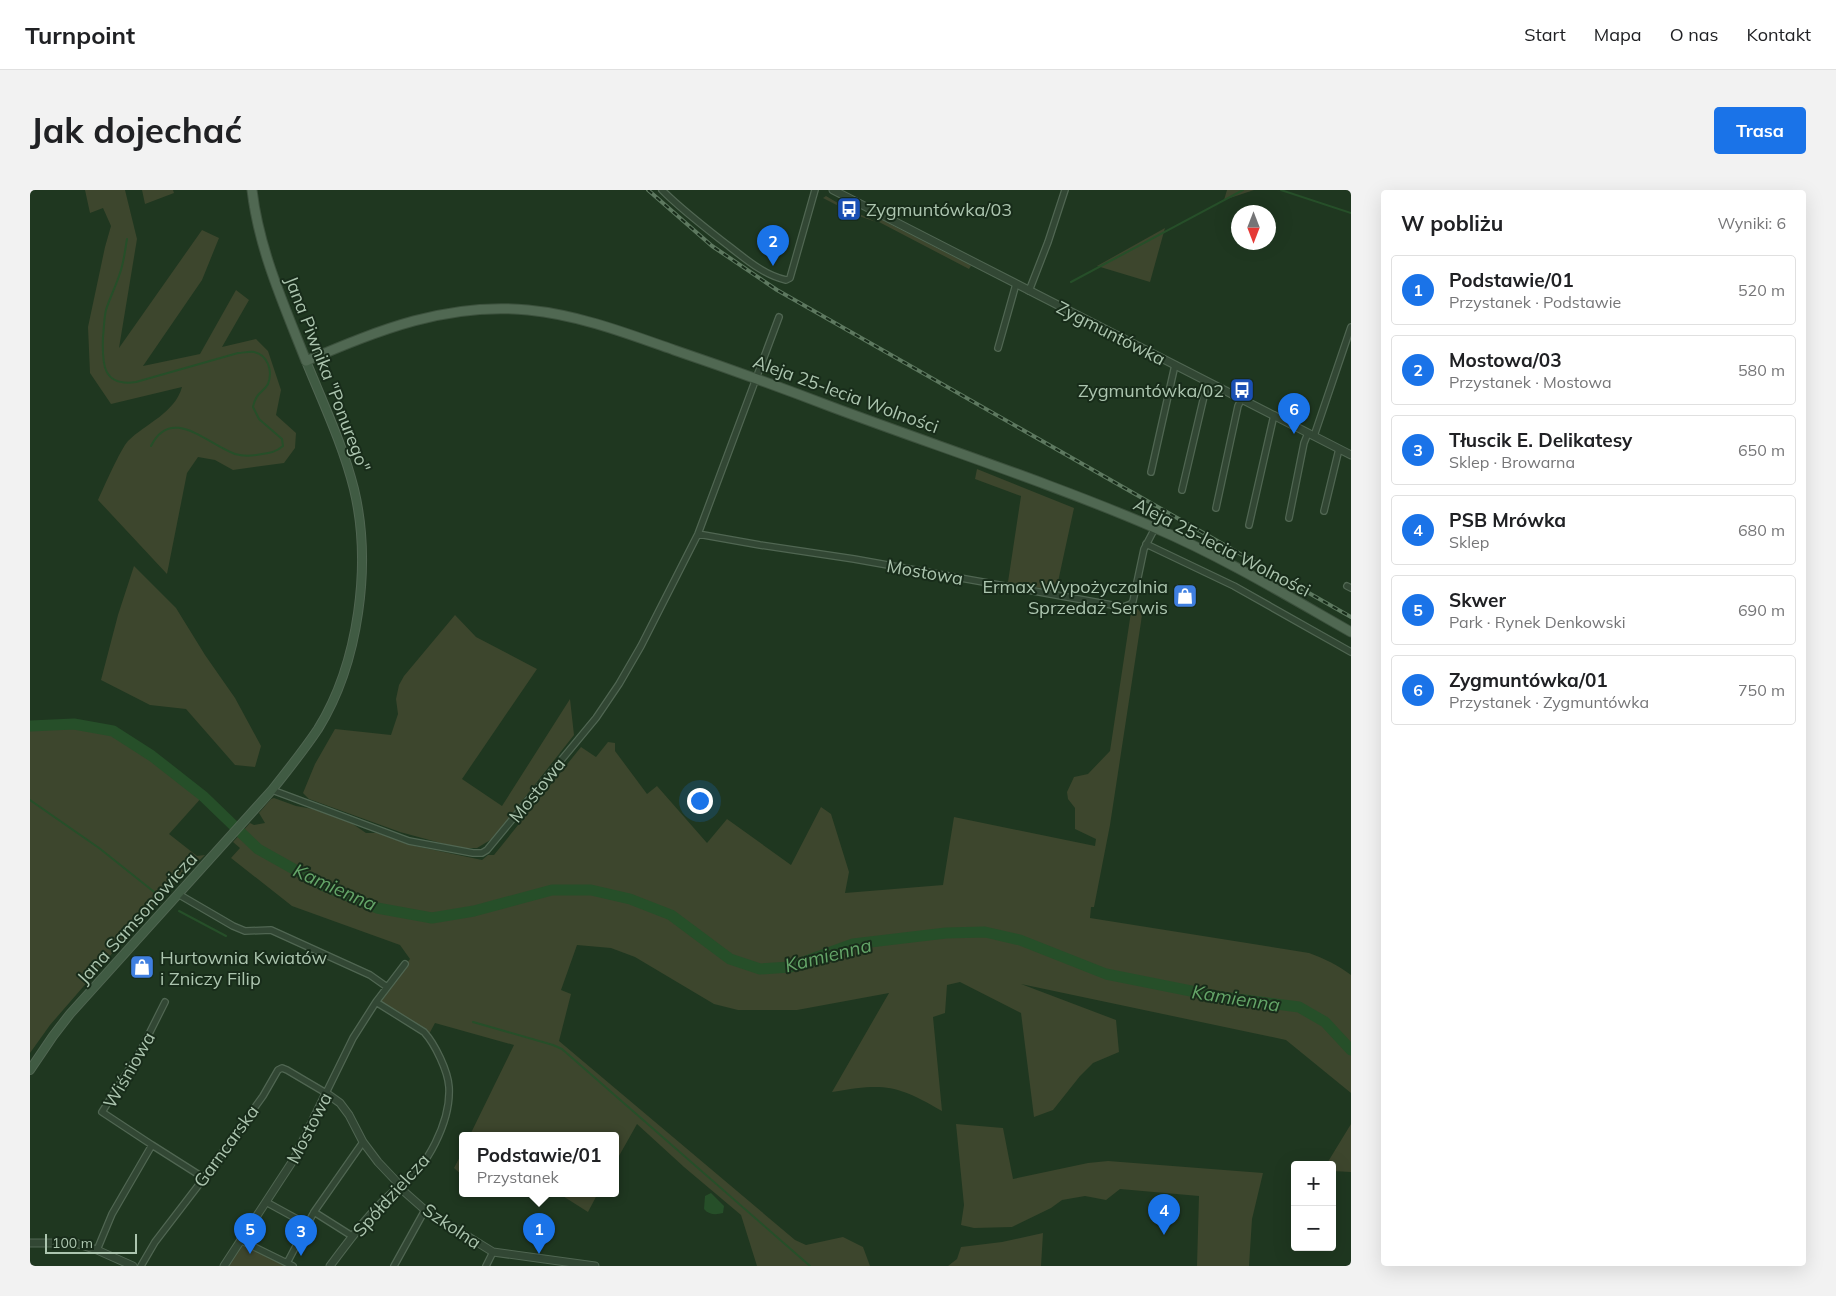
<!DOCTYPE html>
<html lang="pl">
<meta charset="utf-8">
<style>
:root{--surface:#fff;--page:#f2f2f2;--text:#202124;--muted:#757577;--line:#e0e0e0;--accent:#1a73e8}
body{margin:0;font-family:Mulish,sans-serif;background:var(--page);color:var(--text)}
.controls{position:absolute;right:15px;bottom:15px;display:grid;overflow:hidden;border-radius:5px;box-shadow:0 5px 20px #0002}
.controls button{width:45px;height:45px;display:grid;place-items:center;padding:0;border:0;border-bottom:1px solid var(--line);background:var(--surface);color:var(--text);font:25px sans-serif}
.compass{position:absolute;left:1201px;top:15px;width:45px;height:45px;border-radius:50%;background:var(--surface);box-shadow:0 5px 20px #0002;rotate:180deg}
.scale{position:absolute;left:15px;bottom:12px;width:92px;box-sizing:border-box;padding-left:5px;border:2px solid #acc5af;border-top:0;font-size:14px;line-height:18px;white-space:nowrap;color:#acc5af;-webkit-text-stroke:4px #182c1a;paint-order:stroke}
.you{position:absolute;left:669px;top:610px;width:18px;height:18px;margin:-12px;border:4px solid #fff;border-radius:50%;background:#1a73e8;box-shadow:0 0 0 8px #1a73e833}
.badge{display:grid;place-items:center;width:32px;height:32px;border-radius:50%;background:var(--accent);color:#fff;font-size:16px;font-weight:700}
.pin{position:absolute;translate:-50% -41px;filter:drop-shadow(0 1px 2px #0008)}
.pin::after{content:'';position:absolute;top:26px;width:18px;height:15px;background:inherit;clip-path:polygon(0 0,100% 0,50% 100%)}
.popup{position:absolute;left:429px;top:942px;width:160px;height:65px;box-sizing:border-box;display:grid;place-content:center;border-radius:5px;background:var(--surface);filter:drop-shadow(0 1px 4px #0005);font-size:16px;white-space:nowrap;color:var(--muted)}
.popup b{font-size:19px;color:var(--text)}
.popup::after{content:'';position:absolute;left:50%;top:100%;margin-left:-10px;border:10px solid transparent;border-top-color:var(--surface)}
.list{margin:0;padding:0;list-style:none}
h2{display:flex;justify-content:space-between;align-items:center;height:65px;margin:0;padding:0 20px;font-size:21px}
h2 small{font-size:16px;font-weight:400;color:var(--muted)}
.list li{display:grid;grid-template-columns:32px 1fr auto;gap:15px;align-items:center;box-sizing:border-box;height:70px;margin:0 10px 10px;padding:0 10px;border:1px solid var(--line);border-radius:5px}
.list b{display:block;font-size:19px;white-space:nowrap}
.list p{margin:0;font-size:16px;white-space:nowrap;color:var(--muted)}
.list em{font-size:16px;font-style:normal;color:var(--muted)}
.map{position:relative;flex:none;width:1321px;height:1076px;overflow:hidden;border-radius:5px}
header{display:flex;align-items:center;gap:30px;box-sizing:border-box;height:70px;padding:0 25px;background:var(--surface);border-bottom:1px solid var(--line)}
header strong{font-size:24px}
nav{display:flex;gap:28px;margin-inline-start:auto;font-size:18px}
.intro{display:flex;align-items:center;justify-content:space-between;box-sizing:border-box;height:120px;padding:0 30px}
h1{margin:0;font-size:35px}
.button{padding:12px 22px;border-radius:5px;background:var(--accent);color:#fff;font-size:18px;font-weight:700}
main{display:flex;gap:30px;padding:0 30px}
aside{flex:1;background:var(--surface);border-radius:5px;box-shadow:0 5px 20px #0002}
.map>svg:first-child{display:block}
.green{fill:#3d462d}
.water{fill:#264f29}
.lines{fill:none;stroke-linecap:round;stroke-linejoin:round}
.stream{stroke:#264f29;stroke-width:2}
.river{stroke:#264f29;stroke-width:11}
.minor-casing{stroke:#506652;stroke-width:8}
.tertiary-casing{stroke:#506652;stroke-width:9}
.secondary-casing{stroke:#506652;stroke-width:10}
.primary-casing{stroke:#3c513d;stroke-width:11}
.minor{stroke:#324734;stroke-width:5.5}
.tertiary{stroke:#324734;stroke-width:7}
.secondary{stroke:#405b43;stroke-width:8}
.primary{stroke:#506852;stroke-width:9}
.rail-casing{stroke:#5d785f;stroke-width:4}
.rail{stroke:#182c1a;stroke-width:2;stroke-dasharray:5.5;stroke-linecap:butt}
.labels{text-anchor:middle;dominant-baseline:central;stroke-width:4;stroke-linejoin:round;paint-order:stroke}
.poi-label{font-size:18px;fill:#acc5af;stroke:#182c1a;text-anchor:start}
.street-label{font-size:18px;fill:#acc5af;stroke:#182c1a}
.water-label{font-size:19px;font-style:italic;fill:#64a568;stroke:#182c1a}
</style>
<header>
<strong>Turnpoint</strong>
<nav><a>Start</a><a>Mapa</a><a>O nas</a><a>Kontakt</a></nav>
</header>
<div class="intro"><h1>Jak dojechać</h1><a class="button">Trasa</a></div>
<main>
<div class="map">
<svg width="1321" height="1076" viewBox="0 0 1321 1076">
<rect width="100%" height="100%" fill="#1f3720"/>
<path class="green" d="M55,0H95L107,49L89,158L172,40L189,48L172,90L113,176L170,164L206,100L219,110L192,157L226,149L238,161L251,200L246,225L266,243L265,258L254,273L203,280L185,270L168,267L157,283L137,384L68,310C74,297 90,260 98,251C115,234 145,223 152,197L81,214L60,183L58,137L75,57L81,36L73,18L60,23Z
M112,0H143L144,3L115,14Z
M1197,0H1224L1194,10Z
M796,6L813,16L846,32L826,25L793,8Z
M850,29L940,75L941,76L939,79L849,32Z
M1135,38L1120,92L1067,76Z
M947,279L1044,318L1026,401L978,392L991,306L945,289Z
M104,376L146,418L175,465L205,508L231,556L225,577L205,575L156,519L120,515L71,490L88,425Z
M1106,417L1112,424L1111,432L1080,635L1064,717H1061L1060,728L1279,763C1295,769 1308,775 1321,785V903L1256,850L991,794L1086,830L1089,862L1063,873L1050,886L1023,920L1004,927L991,823L930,792L917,795L915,823L903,827L912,921C866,894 854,893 802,902L859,803L767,820H708L684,814L605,767L581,758L547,755L531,800L541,804L529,851L765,1050L776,1055L813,1047L833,1057L840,1076H727L711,1025L654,977L607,934L585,973V945H440L484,855L405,833L398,846L346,812L380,769L370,755L262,716L201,668L210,658L203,652L220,633L224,635L235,633L229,623L241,609L244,608L266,616L283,619L320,632L336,643H347L385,656L452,670L458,665H464L551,557L566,567L578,552L585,553V561L617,604L627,596L677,653L697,629L761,675L791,617L801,624L819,682L815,703L913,695L924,627L1065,656L1066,649L1045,639V618L1038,609L1037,602L1044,587L1058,584L1080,561L1101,422Z
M425,425L446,447L507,479L432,589L472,616L540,509L544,545L462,649L447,658H429L370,642L279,609L273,603L285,574L305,539L361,545L368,524L366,509L369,495L374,486Z
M44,534L83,541L122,566L173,606L139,644L167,666L175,665L125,714L20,835L0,863V536Z
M926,934L973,938L983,989L1058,973L1078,971L1233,983L1222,1029L1219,1076H1167L1169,1006L1090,999L1076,1010L1055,1006L1032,1010L1021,1018L982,1037L944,1038L931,1035L934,1015Z
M1321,934V982L1302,981V975H1296Z
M433,961V986L424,978Z
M528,1003H568L558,1022Z
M1013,1043L1011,1076H918L927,1069L931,1057L972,1052Z
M212,1051L263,1076H194Z"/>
<path class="water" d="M681,1003L694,1016L693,1023C686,1025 679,1025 674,1019L675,1006Z"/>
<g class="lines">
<path class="stream" d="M1251,0L1321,23
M97,49C95,60 94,72 90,83C86,96 80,107 76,120C74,128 74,138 73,147C72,173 72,197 106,192L208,163C213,163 219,161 224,162C238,165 243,181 238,194C233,203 226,202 223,217L229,229L252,249L253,256C246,262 240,263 232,264C223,266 215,267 205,264C177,254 141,215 121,256
M1041,92L1213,0
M0,610L69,658L133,709
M149,721L196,746
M443,832L523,855L532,859L780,1076"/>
<path class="river" d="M0,536L44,534L83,541L122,566L173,606L228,659L294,696L347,718L402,728L444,721L522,700H561L600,709L641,725L700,769L730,779L760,777L823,754L916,743L955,742L990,750L1076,784L1191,807L1269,817L1295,832L1321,860"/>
<defs>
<path id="minor" d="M632,0C653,21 677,39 700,57C717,70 734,85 756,90L760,88L785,0
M999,101L1018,52L1035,0
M968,158L986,94
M1284,246L1321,137
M1121,282L1145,175
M1152,300L1175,202L1179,193
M1186,318L1208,216L1212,208
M1294,321L1309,259
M1259,328L1274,253L1278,243
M1219,335L1244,225
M668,344L730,355L824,369L1093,417L1101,414L1103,411L1114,359L1125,338
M1116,354L1204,396L1321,462
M1317,396L1321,398
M242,600L379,651L443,663H452L457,660L566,528L589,494L611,456L668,344L749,127
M148,704L203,736L215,741L241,740L340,785L357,797
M346,812L394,842C405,854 418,881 419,897C421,931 397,979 369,997
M122,955L174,988
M236,1012L278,1035
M284,1022L322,1046
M212,1051L263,1076
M67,1060L82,1024L122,955L72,922L110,862L135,812
M257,1073L284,1022L333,952
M111,1076L125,1052L174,988L233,906L248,880L252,878L257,880L296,903L323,848L346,812L375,774
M364,1076L395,1020
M456,1076L463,1062"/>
<path id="tertiary" d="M803,0L1321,265
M0,1053H45L67,1060L103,1076
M194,1076L264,969L296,903L310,913L319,925L333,952L348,972L366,991L369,997L395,1020L463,1062L565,1076
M300,1076C321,1048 342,1019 369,997"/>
<path id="secondary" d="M0,880L23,846L40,824L242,600C258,580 274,560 288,539C329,473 342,374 324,299C313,255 293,213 276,171"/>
<path id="primary" d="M222,0C229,60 254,115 276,171C349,140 417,112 498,120C549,125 596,143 644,160C697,178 750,197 802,217C909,257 1018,292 1123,337C1191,366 1256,405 1321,442"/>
</defs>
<use href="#minor" class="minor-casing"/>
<use href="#tertiary" class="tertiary-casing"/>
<use href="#secondary" class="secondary-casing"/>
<use href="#primary" class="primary-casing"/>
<use href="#minor" class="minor"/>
<use href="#tertiary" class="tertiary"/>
<use href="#secondary" class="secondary"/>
<use href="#primary" class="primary"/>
<defs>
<path id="rail" d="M618,0L682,56L747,100L1321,427"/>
</defs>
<use href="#rail" class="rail-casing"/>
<use href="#rail" class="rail"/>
</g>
<defs>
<symbol id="bus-square" viewBox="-11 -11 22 22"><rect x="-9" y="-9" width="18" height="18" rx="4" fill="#1a4fb4" stroke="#182c1a"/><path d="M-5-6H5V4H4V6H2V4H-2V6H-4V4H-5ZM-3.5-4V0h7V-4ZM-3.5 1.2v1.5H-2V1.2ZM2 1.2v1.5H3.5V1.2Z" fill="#fff"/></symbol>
<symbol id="shop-square" viewBox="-11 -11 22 22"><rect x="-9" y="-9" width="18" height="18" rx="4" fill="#3f7fe0" stroke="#182c1a"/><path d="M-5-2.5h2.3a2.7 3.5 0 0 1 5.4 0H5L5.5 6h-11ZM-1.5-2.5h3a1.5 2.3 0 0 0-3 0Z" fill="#fff"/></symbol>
</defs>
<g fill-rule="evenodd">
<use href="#bus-square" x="805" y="5" width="28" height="28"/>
<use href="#bus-square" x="1198" y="186" width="28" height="28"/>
<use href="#shop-square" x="1141" y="392" width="28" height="28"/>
<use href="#shop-square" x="98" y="763" width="28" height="28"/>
</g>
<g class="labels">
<g class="poi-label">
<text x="836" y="19">Zygmuntówka/03</text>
<text x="1194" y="200" text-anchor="end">Zygmuntówka/02</text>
<text x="1138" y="396" text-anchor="end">Ermax Wypożyczalnia<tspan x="1138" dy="21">Sprzedaż Serwis</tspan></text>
<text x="130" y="767">Hurtownia Kwiatów<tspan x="130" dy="21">i Zniczy Filip</tspan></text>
</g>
<g class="street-label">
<text transform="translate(1081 143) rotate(27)">Zygmuntówka</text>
<text transform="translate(298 184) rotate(69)">Jana Piwnika "Ponurego"</text>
<text transform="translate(816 204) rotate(20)">Aleja 25-lecia Wolności</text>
<text transform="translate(1192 357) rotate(27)">Aleja 25-lecia Wolności</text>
<text transform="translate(895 382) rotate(10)">Mostowa</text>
<text transform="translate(507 600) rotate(-51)">Mostowa</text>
<text transform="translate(107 728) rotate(-48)">Jana Samsonowicza</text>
<text transform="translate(99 880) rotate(-60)">Wiśniowa</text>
<text transform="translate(279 938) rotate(-63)">Mostowa</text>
<text transform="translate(196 956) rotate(-54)">Garncarska</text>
<text transform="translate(361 1005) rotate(-48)">Spółdzielcza</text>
<text transform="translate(422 1036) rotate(34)">Szkolna</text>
</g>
<g class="water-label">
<text transform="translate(305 697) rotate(24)">Kamienna</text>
<text transform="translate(798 765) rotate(-14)">Kamienna</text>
<text transform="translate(1206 808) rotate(9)">Kamienna</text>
</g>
</g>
</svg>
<div class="controls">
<button>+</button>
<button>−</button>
</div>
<svg class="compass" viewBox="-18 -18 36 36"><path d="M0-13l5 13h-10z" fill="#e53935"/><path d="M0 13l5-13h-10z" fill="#757577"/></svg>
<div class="scale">100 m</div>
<div class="you"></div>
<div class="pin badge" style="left:509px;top:1064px">1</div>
<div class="popup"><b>Podstawie/01</b>Przystanek</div>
<div class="pin badge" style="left:743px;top:76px">2</div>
<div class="pin badge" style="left:271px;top:1066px">3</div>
<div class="pin badge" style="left:1134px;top:1045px">4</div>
<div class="pin badge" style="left:220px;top:1064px">5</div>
<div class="pin badge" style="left:1264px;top:244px">6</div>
</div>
<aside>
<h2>W pobliżu<small>Wyniki: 6</small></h2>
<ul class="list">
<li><span class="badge">1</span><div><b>Podstawie/01</b><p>Przystanek · Podstawie</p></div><em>520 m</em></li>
<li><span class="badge">2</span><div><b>Mostowa/03</b><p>Przystanek · Mostowa</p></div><em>580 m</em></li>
<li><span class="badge">3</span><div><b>Tłuscik E. Delikatesy</b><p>Sklep · Browarna</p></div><em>650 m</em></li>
<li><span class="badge">4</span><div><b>PSB Mrówka</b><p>Sklep</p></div><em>680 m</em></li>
<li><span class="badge">5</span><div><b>Skwer</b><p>Park · Rynek Denkowski</p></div><em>690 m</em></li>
<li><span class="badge">6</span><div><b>Zygmuntówka/01</b><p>Przystanek · Zygmuntówka</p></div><em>750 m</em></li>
</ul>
</aside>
</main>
